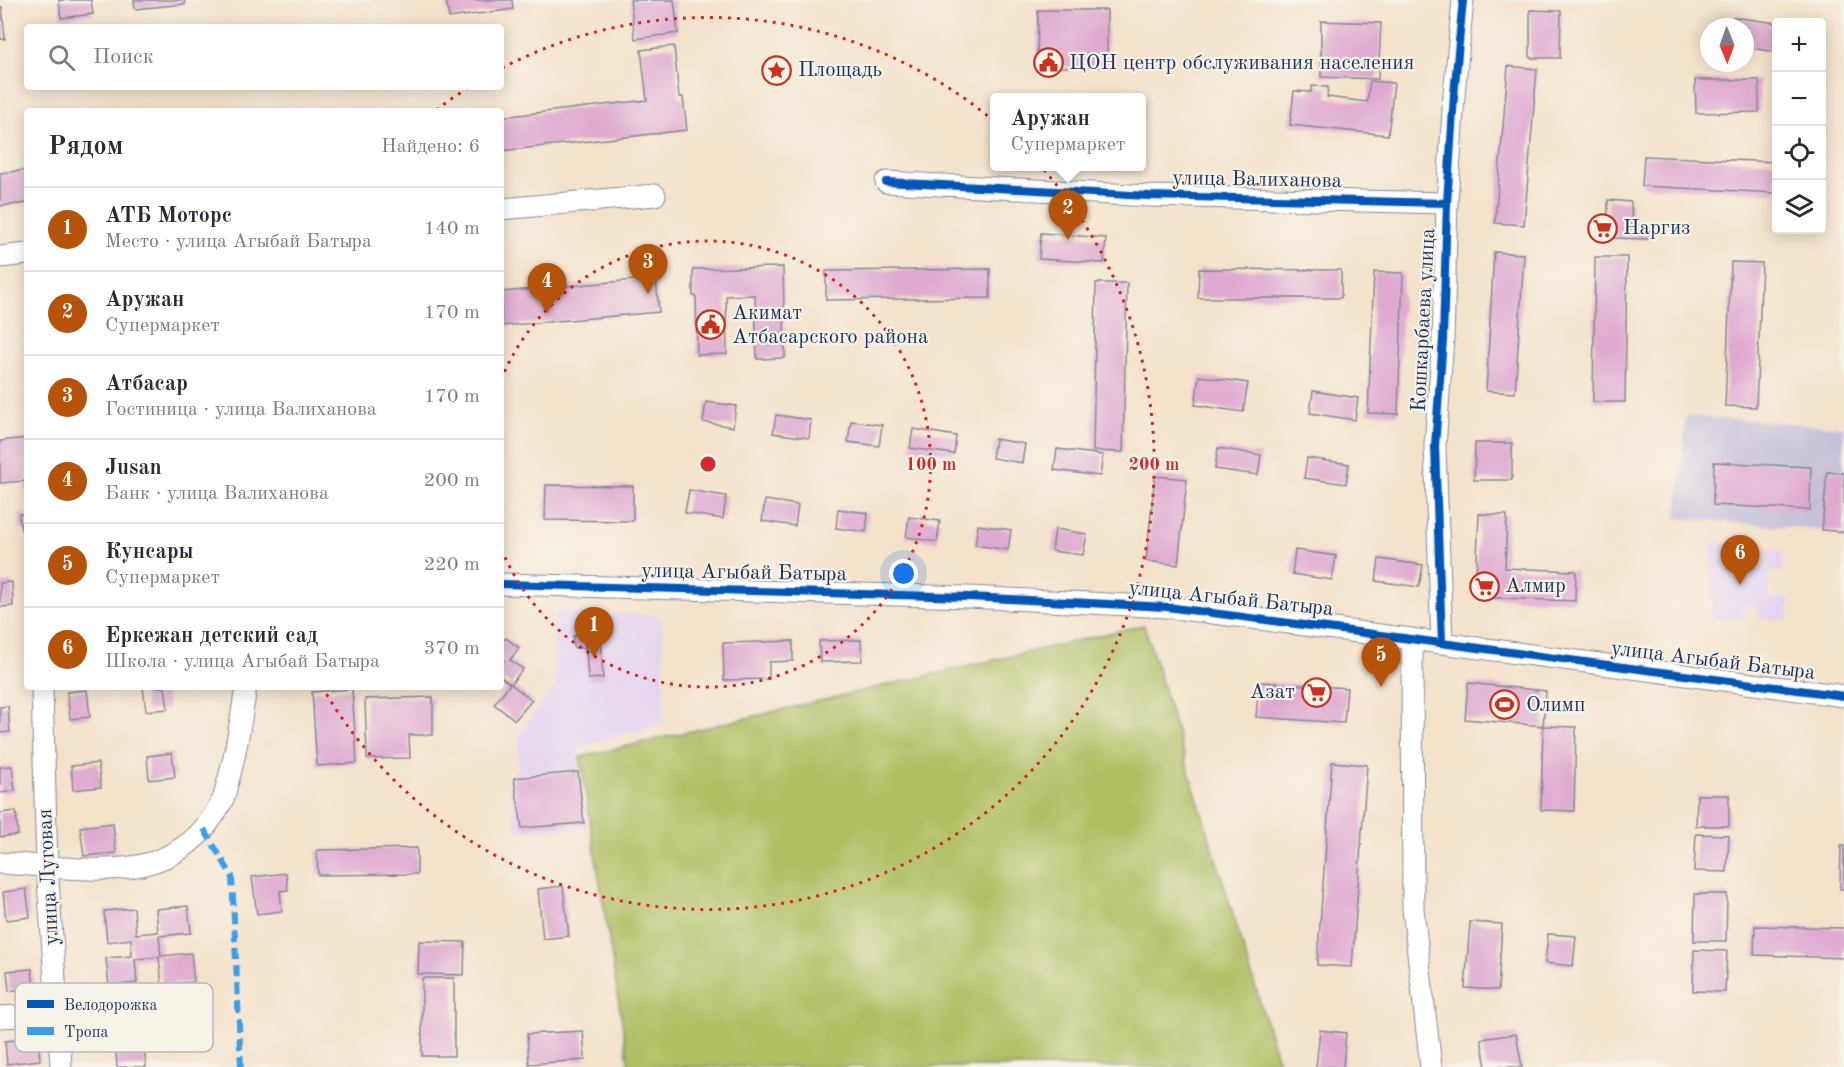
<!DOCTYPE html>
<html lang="ru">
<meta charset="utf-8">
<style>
:root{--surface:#fff;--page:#f7f7f7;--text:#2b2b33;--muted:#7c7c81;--line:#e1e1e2;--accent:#b45309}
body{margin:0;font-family:"Old Standard TT",serif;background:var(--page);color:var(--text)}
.controls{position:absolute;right:18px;top:18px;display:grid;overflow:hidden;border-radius:6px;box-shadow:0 3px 15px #0003}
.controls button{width:54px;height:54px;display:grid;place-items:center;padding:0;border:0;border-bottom:2px solid var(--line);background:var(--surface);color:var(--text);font:30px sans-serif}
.compass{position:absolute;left:1700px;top:18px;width:54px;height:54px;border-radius:50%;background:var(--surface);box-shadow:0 3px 15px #0003;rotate:179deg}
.you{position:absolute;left:904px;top:574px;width:21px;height:21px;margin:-15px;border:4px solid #fff;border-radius:50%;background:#1a73e8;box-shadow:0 0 0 9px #1a73e833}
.badge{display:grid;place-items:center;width:39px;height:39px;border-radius:50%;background:var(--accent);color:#fff;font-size:20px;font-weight:700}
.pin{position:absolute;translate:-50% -50px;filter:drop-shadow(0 2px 3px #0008)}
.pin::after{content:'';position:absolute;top:32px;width:21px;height:18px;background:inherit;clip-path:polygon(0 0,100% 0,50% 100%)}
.popup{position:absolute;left:990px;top:93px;width:156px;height:78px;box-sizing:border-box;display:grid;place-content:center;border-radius:6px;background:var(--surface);filter:drop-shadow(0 2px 4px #0005);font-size:20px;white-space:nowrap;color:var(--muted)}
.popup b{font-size:22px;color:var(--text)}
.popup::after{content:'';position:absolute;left:50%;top:100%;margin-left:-12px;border:12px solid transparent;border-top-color:var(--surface)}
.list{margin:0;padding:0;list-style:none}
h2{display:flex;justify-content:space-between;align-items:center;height:78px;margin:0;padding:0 24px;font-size:26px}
h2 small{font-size:20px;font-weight:400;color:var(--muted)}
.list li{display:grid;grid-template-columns:39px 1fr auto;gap:18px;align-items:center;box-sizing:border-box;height:84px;padding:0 24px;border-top:2px solid var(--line)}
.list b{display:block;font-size:22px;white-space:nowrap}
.list p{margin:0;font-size:20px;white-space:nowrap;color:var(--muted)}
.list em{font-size:20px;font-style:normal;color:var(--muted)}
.icon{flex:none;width:33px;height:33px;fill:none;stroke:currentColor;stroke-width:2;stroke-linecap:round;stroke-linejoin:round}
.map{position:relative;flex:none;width:1844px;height:1067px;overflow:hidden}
.search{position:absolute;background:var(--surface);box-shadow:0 3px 15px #0003;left:24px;top:24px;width:480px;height:66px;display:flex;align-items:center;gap:15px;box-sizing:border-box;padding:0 21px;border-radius:6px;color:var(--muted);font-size:22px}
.panel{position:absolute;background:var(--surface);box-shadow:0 3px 15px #0003;left:24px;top:108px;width:480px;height:582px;border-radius:6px}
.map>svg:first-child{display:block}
.built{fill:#e4d3f2}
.industrial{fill:#c6c0da}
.green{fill:#afbe60;stroke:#65765f;stroke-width:1.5}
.building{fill:#dfaad1}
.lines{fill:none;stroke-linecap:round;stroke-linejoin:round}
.minor-casing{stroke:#888894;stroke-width:23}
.minor{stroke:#fff;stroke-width:21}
.quiet{stroke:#3b9de6;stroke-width:6;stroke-dasharray:12 6;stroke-linecap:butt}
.cycleway-casing{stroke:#f7f3e8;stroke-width:11}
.cycleway{stroke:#0057b8;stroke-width:8}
.ring{fill:none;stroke:#d62828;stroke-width:3;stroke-dasharray:3 6}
.labels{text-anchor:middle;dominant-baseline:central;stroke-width:4.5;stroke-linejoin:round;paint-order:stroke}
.poi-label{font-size:21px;fill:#1b2f5e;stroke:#f7f3e8;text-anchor:start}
.street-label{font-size:21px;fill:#1b2f5e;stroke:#f7f3e8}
.key{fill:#f7f3e8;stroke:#b5b8bf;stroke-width:1.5}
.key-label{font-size:16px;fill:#1b2f5e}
.centre{fill:#d62828;stroke:#f7f3e8;stroke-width:3}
.ring-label{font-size:18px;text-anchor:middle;font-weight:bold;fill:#d62828;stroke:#f7f3e8;stroke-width:4.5;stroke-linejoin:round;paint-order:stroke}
</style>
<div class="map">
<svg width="1844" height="1067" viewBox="0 0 1844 1067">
<rect width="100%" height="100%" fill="#f7f3e8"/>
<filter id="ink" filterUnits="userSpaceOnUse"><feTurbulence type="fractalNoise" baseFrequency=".0167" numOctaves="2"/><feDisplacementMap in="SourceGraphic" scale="12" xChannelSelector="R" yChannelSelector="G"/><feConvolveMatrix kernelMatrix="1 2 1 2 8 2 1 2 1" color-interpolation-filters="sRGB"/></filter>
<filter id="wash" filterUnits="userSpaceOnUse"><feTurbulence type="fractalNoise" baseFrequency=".008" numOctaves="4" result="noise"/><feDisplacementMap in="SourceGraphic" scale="24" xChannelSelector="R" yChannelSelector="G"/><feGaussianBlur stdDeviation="1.35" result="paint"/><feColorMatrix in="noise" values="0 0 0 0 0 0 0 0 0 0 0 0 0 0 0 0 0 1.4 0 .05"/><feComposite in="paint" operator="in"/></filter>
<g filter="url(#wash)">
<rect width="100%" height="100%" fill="#f4e2cb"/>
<path class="built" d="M1712,543H1734L1735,567H1764V550H1782V572H1769V598L1789,599L1788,619H1757V606H1743V619H1712Z
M554,611L662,616L664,723L577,748L587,828L517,832L509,781L518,766L519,734L555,687Z"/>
<path class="industrial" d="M1686,416L1844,427V532L1677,518Z"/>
<path class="green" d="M1144,625L1280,1067H629L580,757Z"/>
<g id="blocks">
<path class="building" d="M59,0H91L93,14L61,18Z
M134,0H184L185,4L135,9Z
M446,0H512L513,9L449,18Z
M630,0H674L678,33L635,39Z
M0,7H2L5,39H0Z
M1038,10H1107V67H1037Z
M1530,10L1561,11L1560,58H1530Z
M1733,17L1776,23V52L1745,47V27H1732Z
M1321,21L1381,23L1378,79L1321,77Z
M674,46L679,97H683L687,130L501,151V117L647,100L641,50Z
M1508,66L1537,69L1524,225L1495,223Z
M1695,80H1759V112L1696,113Z
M1370,81L1394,83L1388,135L1290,125L1294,91L1311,92L1312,86L1328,87L1327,97L1367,102Z
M1644,156L1776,162V193L1642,186Z
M27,170V203L0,206V173Z
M1608,200L1631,202L1632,225L1651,226V239L1608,238Z
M1041,233L1106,238L1104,263L1039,259Z
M1494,252L1524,254L1515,393L1486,391Z
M1595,257H1627L1625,402H1593Z
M1731,262L1762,263L1756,407L1725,406Z
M783,267L785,358L757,359L755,295L726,296L727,354L697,355L696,296H693V269Z
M990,269V298L826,300V271Z
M1199,269L1341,270V298H1198Z
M1374,272L1403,273L1398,414L1368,413Z
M656,278L659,312L501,326V292Z
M1096,283H1127L1123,452L1093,451Z
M1199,376L1248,383L1243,412L1195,405Z
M1313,391L1358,398L1355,420L1310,413Z
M706,402L736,406L733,427L703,422Z
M776,415L811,420L809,438L773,433Z
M851,421L882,425L879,446L848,442Z
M913,429L956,436L954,454L910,448Z
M27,438V490H25V481L0,483V441Z
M995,439L1025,444L1022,463L992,458Z
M1475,443H1512V480H1474Z
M1218,448L1261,455L1258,475L1215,469Z
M1057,449L1103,455L1100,476L1054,470Z
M1307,458L1349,464L1346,484L1304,478Z
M1714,462L1811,467L1810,510L1713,505Z
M1827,472L1844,473V532L1822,530Z
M1155,476L1187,479L1178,565L1146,561Z
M546,485L633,486V521L545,520Z
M689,490L726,496L723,519L685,513Z
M765,500L798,505L795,526L762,521Z
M838,509L868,513L866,532L836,528Z
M19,514H27V529L21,530Z
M1479,514L1507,515L1505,568L1576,571L1575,601L1475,597Z
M909,517L940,521L937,542L906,537Z
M978,525L1011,530L1008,550L975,545Z
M1055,529L1087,534L1083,555L1052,551Z
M1295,550L1336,556L1332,580L1292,574Z
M1379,559L1423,565L1419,587L1376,581Z
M12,582L13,606L0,607V583Z
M573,636H584L585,648H574Z
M585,636H601L603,678L588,679Z
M506,638L519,648L510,660L523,669L511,684L532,700L515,720L494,704L510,684L501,677V665L504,660L501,657V643Z
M861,640L862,661L820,662L819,641Z
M793,641V661L769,662V679L724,680L723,643Z
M1259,682L1347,688L1344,723L1256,717Z
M1468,683L1546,691L1543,726L1576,727L1574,811L1541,810L1543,726L1465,719Z
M143,687H165L168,709L146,711Z
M352,689L357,763L317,766L312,692Z
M87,690L90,717L70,719L67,692Z
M433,697V735H409L410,758L367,759L365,699Z
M8,706L10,732L0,733V707Z
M172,753L175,777L149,780L147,756Z
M1332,762L1367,765L1352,967L1317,965Z
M98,763L101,787L73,790L71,766Z
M12,766L15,791L0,793V767Z
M578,772L584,823L522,828L514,778Z
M1697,795H1729V826H1696Z
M16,811L18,835L0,837V813Z
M113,823L116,853L84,856L80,827Z
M1696,834L1729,835L1727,872L1694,871Z
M1841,846H1844V889H1840Z
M417,848V874L318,875L317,850Z
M286,873L288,890L280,891L282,911L257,914L252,877Z
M563,886L569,936L543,939L538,889Z
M26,889L30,917L6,920L3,892Z
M1695,894H1727L1726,941H1694Z
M188,906L191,933L159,936L161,956L191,953L194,982L162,985L159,957L135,959L137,983L109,986L106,958L132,956L131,939L107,942L104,911L134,908L136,934L158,932L156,909Z
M1470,922L1502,924L1498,990L1465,988Z
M1755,926L1844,928V958L1754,955Z
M1548,934L1576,936L1573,966L1545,963Z
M419,941L465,942L464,975L418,974Z
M1694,950L1727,951L1725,992L1693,991Z
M32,969L34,988L9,991L7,971Z
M422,978H454V1056H422Z
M141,1006L146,1067H117L113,1009Z
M1320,1030L1346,1033L1343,1067H1316Z
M583,1031L585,1060L529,1064L527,1034Z
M1516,1034L1522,1067H1486L1481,1039Z
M38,1038L40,1060L7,1064L5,1041Z"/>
</g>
</g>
<g filter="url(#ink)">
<use href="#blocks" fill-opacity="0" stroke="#888894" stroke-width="1.5"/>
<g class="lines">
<defs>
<path id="minor" d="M886,182L1149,196L1447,203
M501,209L655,195
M0,257L27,254
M501,584L968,597L1167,607L1844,696
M1412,639L1413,909L1431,1067
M1442,643L1435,446L1443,339L1447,203L1454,95L1463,0
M42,687L47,866L61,1066
M0,863C82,867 175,892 221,803C225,797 226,788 228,781C237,750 241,719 246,687
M0,1017L58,1014"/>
</defs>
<use href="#minor" class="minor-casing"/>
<use href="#minor" class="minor"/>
<path class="quiet" d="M204,829L232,876L241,1067"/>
<defs>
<path id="cycleway" d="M886,182L1149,196L1447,203
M501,584L968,597L1167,607L1844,696
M1442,643L1435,446L1443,339L1447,203L1454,95L1463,0"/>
</defs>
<use href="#cycleway" class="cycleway-casing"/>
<use href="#cycleway" class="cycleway"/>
</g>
</g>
<g class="ring">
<path d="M501 380A223 223 0 1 1 501 548"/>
<path d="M436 110A446 446 0 0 1 468 88M502 68A446 446 0 1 1 324 690"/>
</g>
<defs>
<symbol id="civic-ring" viewBox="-11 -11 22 22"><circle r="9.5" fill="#f7f3e8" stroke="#c8321e" stroke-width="1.5"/><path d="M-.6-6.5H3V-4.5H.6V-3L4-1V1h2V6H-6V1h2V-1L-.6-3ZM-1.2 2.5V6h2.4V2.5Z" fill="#c8321e"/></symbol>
<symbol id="sight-ring" viewBox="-11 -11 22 22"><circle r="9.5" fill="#f7f3e8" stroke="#c8321e" stroke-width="1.5"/><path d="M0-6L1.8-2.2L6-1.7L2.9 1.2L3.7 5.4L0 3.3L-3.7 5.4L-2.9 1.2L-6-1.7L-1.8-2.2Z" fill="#c8321e"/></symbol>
<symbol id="supermarket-ring" viewBox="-11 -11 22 22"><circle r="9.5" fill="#f7f3e8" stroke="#c8321e" stroke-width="1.5"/><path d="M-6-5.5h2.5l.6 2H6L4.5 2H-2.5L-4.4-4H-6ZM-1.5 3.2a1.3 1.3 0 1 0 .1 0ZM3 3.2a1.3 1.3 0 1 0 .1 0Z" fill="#c8321e"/></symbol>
<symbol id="stadium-ring" viewBox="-11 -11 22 22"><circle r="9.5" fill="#f7f3e8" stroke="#c8321e" stroke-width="1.5"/><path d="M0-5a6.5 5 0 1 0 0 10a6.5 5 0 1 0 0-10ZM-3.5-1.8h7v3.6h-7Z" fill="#c8321e"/></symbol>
</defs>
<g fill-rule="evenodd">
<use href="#civic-ring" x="1032" y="46" width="33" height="33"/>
<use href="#sight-ring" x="760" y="54" width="33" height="33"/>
<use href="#supermarket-ring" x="1586" y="212" width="33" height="33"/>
<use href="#civic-ring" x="694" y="308" width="33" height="33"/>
<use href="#supermarket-ring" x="1468" y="570" width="33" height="33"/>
<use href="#supermarket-ring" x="1300" y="676" width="33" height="33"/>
<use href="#stadium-ring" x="1488" y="688" width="33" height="33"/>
</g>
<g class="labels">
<g class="poi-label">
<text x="1069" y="63">ЦОН центр обслуживания населения</text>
<text x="798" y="70">Площадь</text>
<text x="1623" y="228">Наргиз</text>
<text x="732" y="313">Акимат<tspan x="732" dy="24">Атбасарского района</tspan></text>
<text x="1505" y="586">Алмир</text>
<text x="1295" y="692" text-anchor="end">Азат</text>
<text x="1526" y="705">Олимп</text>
</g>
<g class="street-label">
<text transform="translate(1257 180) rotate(1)">улица Валиханова</text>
<text transform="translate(1424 320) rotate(-87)">Кошкарбаева улица</text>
<text transform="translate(744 573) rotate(1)">улица Агыбай Батыра</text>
<text transform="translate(1231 599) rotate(6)">улица Агыбай Батыра</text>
<text transform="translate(1713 661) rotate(7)">улица Агыбай Батыра</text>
<text transform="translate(49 877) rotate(-93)">улица Луговая</text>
</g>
</g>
<rect x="15" y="983" width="198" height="69" rx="9" class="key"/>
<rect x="27" y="1000" width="27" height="8" fill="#0057b8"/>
<rect x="27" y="1027" width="27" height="8" fill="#3b9de6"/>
<g class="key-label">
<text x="64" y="1010">Велодорожка</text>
<text x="64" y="1037">Тропа</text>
</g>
<circle cx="708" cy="464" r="9" class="centre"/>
<g class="ring-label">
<text x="931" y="470">100 m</text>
<text x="1154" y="470">200 m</text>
</g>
</svg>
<div class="controls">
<button>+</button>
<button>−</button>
<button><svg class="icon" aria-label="locate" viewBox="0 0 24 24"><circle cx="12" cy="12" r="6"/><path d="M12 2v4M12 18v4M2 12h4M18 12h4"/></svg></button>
<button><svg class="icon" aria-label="layers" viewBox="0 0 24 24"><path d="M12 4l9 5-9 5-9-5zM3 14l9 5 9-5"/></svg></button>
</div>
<svg class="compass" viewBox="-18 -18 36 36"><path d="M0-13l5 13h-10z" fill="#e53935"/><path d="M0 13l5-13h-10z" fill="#7c7c81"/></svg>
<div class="you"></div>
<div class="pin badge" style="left:594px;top:657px">1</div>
<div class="pin badge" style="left:1068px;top:240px">2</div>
<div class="popup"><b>Аружан</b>Супермаркет</div>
<div class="pin badge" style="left:648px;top:294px">3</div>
<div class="pin badge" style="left:547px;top:313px">4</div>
<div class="pin badge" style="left:1381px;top:687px">5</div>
<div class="pin badge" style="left:1740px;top:585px">6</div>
<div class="search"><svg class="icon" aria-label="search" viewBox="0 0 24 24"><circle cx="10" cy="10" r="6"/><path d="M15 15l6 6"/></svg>Поиск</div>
<section class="panel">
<h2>Рядом<small>Найдено: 6</small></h2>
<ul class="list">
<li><span class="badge">1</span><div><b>АТБ Моторс</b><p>Место · улица Агыбай Батыра</p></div><em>140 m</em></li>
<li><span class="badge">2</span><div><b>Аружан</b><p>Супермаркет</p></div><em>170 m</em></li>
<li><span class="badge">3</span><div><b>Атбасар</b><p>Гостиница · улица Валиханова</p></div><em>170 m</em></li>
<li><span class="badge">4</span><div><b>Jusan</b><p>Банк · улица Валиханова</p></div><em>200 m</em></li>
<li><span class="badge">5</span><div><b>Кунсары</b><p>Супермаркет</p></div><em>220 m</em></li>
<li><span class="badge">6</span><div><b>Еркежан детский сад</b><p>Школа · улица Агыбай Батыра</p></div><em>370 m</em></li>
</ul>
</section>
</div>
